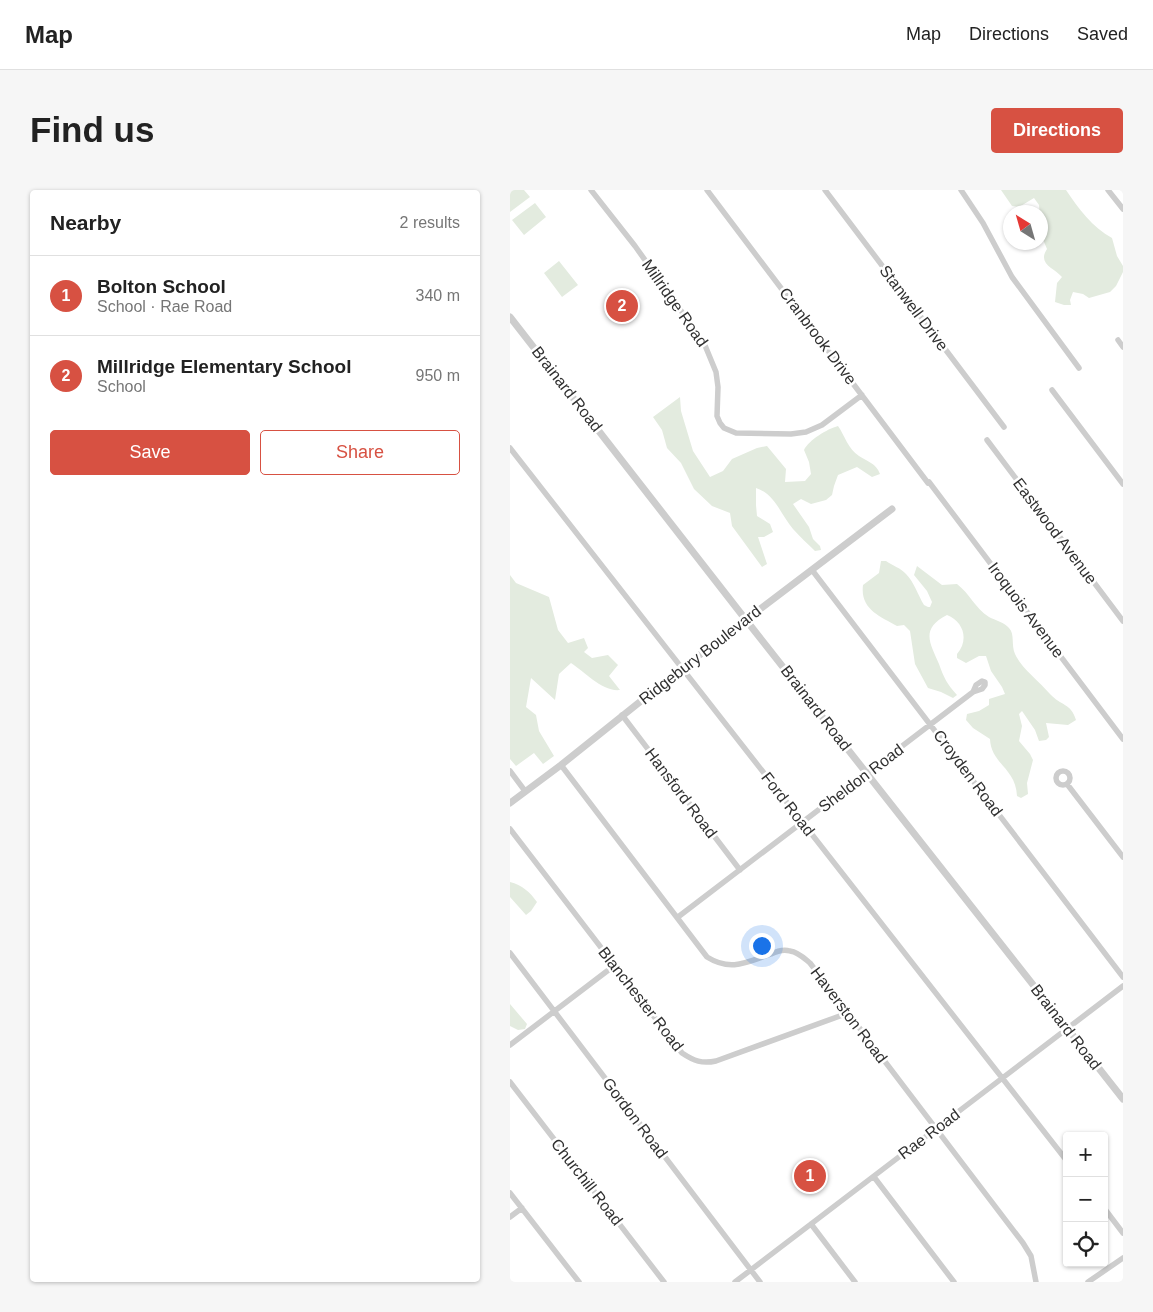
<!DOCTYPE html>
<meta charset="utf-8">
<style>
:root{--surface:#fff;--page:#f6f6f6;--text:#222;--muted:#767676;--line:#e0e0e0;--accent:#d75142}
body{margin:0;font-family:Helvetica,sans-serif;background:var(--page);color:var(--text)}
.controls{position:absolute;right:15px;bottom:15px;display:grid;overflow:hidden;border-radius:5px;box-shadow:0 1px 4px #0004}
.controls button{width:45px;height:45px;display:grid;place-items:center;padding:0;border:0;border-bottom:1px solid var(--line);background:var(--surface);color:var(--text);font:25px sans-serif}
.compass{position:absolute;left:493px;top:15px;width:45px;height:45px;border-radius:50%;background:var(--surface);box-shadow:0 1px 4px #0004;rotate:323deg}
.you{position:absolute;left:251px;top:755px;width:18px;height:18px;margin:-12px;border:4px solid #fff;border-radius:50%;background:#1a73e8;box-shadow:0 0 0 8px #1a73e833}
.badge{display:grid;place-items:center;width:32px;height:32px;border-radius:50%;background:var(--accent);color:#fff;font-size:16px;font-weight:700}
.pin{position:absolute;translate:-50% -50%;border:2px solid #fff;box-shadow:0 1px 5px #0006}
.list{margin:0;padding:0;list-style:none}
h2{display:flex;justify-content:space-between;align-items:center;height:65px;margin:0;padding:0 20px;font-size:21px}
h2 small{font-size:16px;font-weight:400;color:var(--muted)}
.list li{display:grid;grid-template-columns:32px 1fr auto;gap:15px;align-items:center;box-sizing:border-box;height:80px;padding:0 20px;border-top:1px solid var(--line)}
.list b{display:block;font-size:19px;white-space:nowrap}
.list p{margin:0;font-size:16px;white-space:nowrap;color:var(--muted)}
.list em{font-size:16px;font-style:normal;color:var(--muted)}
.actions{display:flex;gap:10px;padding:15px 20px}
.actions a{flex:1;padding:11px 0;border:1px solid var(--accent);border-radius:5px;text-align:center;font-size:18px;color:var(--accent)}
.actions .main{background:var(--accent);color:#fff}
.icon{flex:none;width:28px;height:28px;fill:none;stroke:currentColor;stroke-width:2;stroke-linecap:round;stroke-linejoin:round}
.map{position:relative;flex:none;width:613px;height:1092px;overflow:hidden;border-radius:5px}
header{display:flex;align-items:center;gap:30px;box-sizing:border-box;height:70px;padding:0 25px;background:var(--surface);border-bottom:1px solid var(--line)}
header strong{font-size:24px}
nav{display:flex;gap:28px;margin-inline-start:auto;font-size:18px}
.intro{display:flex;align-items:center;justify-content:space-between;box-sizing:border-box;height:120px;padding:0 30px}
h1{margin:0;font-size:35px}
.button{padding:12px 22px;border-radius:5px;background:var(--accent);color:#fff;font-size:18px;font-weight:700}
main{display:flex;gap:30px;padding:0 30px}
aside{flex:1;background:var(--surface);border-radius:5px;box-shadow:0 1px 4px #0004}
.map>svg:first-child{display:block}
.green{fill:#e3ebdf}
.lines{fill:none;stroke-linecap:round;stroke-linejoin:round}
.minor{stroke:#cdcdcd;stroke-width:5.5}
.tertiary{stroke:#cdcdcd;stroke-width:7}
.labels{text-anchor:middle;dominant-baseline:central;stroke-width:5;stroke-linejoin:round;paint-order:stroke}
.street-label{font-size:16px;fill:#303030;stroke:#fff}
</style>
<header>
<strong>Map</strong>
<nav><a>Map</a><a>Directions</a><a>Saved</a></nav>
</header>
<div class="intro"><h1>Find us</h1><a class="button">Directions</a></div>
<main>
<aside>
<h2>Nearby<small>2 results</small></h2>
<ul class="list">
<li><span class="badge">1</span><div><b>Bolton School</b><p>School · Rae Road</p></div><em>340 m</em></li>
<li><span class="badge">2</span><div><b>Millridge Elementary School</b><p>School</p></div><em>950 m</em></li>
</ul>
<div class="actions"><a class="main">Save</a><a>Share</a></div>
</aside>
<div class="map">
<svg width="613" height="1092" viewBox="0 0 613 1092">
<rect width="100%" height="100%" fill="#fff"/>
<path class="green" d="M0,0H14L20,7L0,22Z
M491,0H556C568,18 583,38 602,48L607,66L613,76V82L606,96L600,102L579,108L573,104L563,102L560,110L561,115H554L545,112L547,93L552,87C544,78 527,74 537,59L532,47L529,15L524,8L509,17L502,16Z
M25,13L36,27L14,45L2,30Z
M49,71L68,95L52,107L34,83Z
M170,207L171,221L183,261L200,287L213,281L222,269L247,258L257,256L276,279L275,292L295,291L301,284L299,272L294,260C299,250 317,239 328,236C335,246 338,259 349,266C358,272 366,273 370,284L362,287L347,277L328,285L324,296L322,305L316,310L301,314L291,309L283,314L299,337L303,349L310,356L311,360L305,361C298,354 290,347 283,339C271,325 265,304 246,298V315L247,326L260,334L263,342L254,347H248L257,374L252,377L222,336L220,323L202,316L184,299L171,273L157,258L152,240L143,227Z
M371,371H376C383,376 391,378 396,384C404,392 408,405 414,415L418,417H420L422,412L417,401L404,385L407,376L432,395L447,394C460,404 465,418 479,427C485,430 495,433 499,438C505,444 501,455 505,464C512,479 529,491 540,504C551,516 561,513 566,530L558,535L536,533L539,547L536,550L529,551L525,540L512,521L509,524L512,536L509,551L520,564L523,570L517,593L518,604L511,608L507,606C506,578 481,574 480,549L463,538L456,530L457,524L469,521L479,515V509L495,504L492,497L481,481L476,466H469L456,473L447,468V464C459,450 454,432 437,425C410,439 420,453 429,474C434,488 437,494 447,505L443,508L431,502L418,498L405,474L400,441L394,435L387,436C369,426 350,419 353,395L369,383Z
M0,385L6,393L39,407L48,440L58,453L74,448L78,458L74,462L82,468L98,465L108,475L99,486L110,500C92,502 75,482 61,473L49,484L45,510L21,488L16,517L26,525L29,541L44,566L33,574L24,563L6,576L0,569Z
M0,692C12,695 20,702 27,712L21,721L16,725L0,707Z
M0,814L17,834L15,839L8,840L0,836Z"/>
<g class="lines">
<path class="minor" d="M81,0L125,56L194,153L206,182L208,197L207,226L210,233L214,238L226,243L281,244L296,242L312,235L352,205
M197,0L418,293
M315,0L494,237
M451,0L473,33L502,87L569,178
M598,0L613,19
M608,150L613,157
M542,200L613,294
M477,250L613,431
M0,258L557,971
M419,292L613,549
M302,380L613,787
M112,525L230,680
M51,575L197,767C221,782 237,772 261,764C267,761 274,759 280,761C288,762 294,768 300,773L513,1053L521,1066L526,1092
M546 588a7 7 0 1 1 14 0a7 7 0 1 1-14 0Z
M0,581L15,601
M557,594L613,667
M0,639L172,863C184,871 192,874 206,871L338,823
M168,727L463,502L472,499L475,495V492L472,491L466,495L463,502
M0,763L250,1092
M0,855L105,775
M0,892L154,1092
M364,987L444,1092
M0,1003L69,1092
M594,1018L613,1043
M0,1027L12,1018
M301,1034L345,1092
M225,1092L613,796
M578,1092L613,1068"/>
<path class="tertiary" d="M0,127L236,430L613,909
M0,613L51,575L171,479L382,319"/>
</g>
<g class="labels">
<g class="street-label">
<text transform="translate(165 113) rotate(55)">Millridge Road</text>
<text transform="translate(404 118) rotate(53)">Stanwell Drive</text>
<text transform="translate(308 146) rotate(53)">Cranbrook Drive</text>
<text transform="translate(57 199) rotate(52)">Brainard Road</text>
<text transform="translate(545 341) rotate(53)">Eastwood Avenue</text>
<text transform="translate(516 420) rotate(53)">Iroquois Avenue</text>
<text transform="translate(190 465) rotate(-38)">Ridgebury Boulevard</text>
<text transform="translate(306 518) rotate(52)">Brainard Road</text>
<text transform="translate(458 583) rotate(53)">Croyden Road</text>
<text transform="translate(351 588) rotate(-37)">Sheldon Road</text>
<text transform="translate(171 603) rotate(53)">Hansford Road</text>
<text transform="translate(278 614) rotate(52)">Ford Road</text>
<text transform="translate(131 809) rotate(52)">Blanchester Road</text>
<text transform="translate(339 825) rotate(53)">Haverston Road</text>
<text transform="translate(556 837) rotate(52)">Brainard Road</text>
<text transform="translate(125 928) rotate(53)">Gordon Road</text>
<text transform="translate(419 944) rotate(-37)">Rae Road</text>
<text transform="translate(77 992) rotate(52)">Churchill Road</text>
</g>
</g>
</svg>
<div class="controls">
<button>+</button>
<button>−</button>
<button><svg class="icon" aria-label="locate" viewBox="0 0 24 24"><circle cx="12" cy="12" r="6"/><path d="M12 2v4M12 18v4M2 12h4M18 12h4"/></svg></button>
</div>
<svg class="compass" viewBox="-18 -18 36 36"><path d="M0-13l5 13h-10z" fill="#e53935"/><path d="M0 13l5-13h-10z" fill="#767676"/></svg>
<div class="you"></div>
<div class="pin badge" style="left:300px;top:986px">1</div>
<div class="pin badge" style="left:112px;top:116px">2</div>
</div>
</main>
